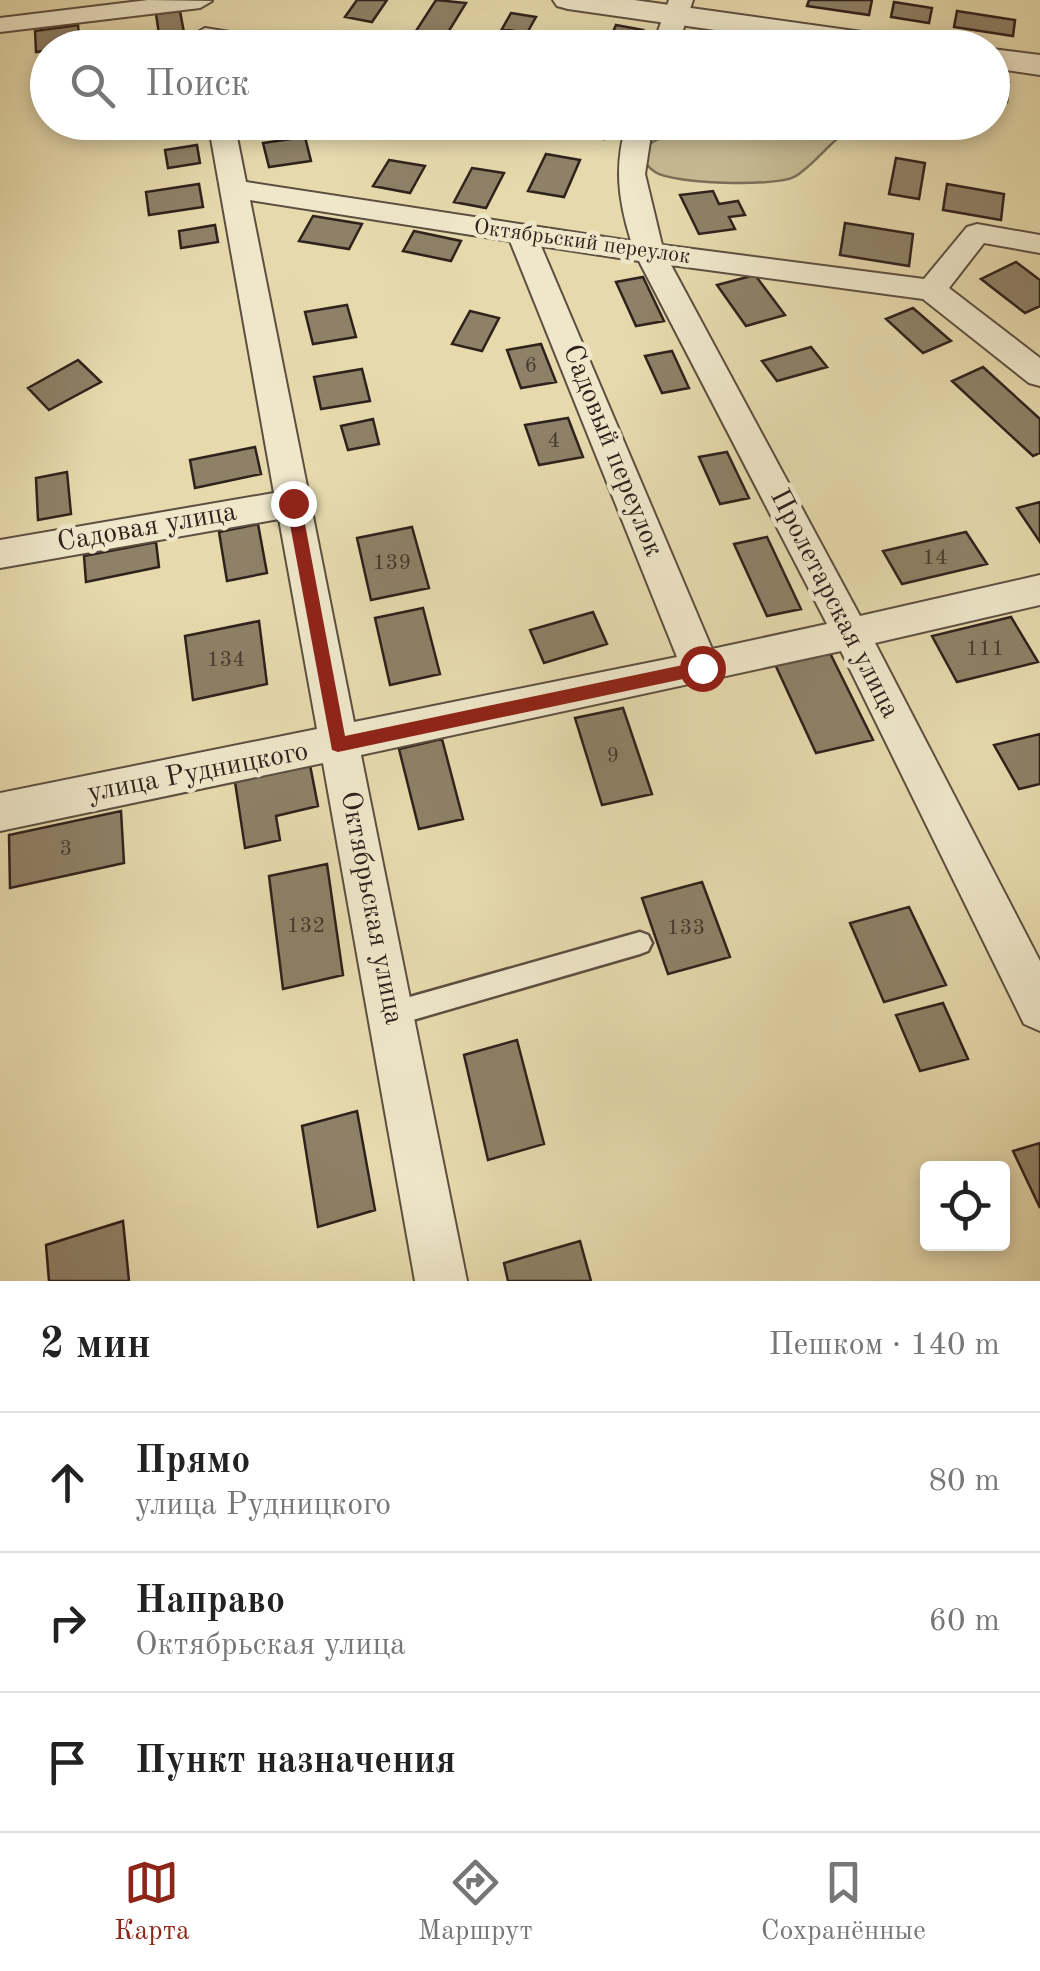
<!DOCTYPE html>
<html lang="ru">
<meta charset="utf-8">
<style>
:root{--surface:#fff;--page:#f6f6f6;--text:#222;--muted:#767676;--line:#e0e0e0;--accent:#8f2418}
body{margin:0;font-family:"Old Standard TT",serif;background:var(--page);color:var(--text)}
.controls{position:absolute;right:30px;bottom:30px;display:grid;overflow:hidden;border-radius:10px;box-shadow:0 5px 15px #0003}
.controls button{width:90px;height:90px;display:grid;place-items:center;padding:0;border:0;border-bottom:2px solid var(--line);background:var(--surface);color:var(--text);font:50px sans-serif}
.stop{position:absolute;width:30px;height:30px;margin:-22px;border:8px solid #8f2418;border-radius:50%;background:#fff}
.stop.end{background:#8f2418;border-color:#fff;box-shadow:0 2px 10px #0008}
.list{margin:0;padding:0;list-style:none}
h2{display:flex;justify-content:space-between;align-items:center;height:130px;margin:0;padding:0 40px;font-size:42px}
h2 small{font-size:32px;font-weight:400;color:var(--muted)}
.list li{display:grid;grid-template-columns:65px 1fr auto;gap:30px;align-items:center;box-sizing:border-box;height:140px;padding:0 40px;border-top:2px solid var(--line)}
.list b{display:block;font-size:38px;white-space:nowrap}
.list p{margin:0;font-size:32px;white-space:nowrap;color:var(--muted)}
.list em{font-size:32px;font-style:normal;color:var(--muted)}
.icon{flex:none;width:55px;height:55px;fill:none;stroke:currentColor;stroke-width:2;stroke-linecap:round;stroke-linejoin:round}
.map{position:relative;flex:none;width:1040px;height:1281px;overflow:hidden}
.search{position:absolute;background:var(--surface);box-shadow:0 5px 15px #0003;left:30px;right:30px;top:30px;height:110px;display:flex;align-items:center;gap:25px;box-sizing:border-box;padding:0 35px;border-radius:55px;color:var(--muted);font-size:38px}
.sheet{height:550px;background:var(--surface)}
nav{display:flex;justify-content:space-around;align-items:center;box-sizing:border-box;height:140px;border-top:2px solid var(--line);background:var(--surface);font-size:28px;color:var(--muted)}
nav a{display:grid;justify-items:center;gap:5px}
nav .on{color:var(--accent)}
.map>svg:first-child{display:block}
.green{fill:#c7bb94;stroke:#7b6e58;stroke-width:2.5}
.building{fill:#8e8167;stroke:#2f211c;stroke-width:2.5}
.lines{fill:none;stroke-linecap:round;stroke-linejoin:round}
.service-casing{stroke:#5d4f40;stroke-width:5}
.minor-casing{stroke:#5d4f40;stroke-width:4}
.tertiary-casing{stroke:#5d4f40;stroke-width:4}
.service{fill:#efe7ca;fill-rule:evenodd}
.minor{fill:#efe7ca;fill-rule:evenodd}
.tertiary{fill:#efe7ca;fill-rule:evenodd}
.route{fill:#8f2418}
.labels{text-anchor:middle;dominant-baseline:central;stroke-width:9;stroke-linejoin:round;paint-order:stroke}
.far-street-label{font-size:22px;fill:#2f211c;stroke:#efe7ca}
.number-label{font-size:22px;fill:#47392f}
.street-label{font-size:28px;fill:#2f211c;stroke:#efe7ca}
</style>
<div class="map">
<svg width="1040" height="1281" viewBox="0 0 1040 1281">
<rect width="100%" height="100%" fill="#e6daad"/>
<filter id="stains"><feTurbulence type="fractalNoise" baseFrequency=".002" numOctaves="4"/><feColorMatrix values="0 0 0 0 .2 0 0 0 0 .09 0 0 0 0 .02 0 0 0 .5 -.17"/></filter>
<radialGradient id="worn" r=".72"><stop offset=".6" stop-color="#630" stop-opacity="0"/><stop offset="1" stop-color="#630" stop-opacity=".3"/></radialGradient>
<path class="green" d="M714,123H858C833,137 813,167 794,177C775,187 672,184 655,172C611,141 699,126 714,123Z"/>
<path class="building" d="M357,0H387L372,22L345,17Z
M436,0L466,3L444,39L414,34Z
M809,0H872L869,15L807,6Z
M894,2L932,8L929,23L891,17Z
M180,11L185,38L160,41L156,14Z
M957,11L1015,20L1013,36L954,27Z
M511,13L536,17L527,33L502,29Z
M78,25L80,46L36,52L35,31Z
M616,25L643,30L636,48H606Z
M992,79L1009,82L1007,102L992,100Z
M567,122H611L604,139L562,131Z
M305,137L311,161L269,167L263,143Z
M197,145L200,163L168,168L165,150Z
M546,154L580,160L564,197L528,191Z
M896,158L925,163L919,199L889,194Z
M389,160L425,166L410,193L373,186Z
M472,168L504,173L486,208L454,202Z
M199,184L203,207L149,215L146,192Z
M947,184L1004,194L1001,220L943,210Z
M713,191L719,204L738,201L745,215L729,217L735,229L699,234L680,195Z
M313,216L362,224L349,249L299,241Z
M845,223L913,234L909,266L840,255Z
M215,225L218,242L181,248L179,231Z
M414,231L461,241L451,261L403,251Z
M1016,262L1040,280V306L1025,313L981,279Z
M755,275L785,315L746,326L717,285Z
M643,277L664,321L636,326L616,282Z
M347,305L356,337L313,344L305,312Z
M913,308L951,341L923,353L886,319Z
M470,311L499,318L482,351L452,344Z
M541,344L556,382L521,388L507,350Z
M811,347L827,367L777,381L762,361Z
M672,351L689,388L662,393L645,356Z
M78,360L101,382L49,410L28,388Z
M983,367L1040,419V453L1033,456L952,381Z
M362,369L370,401L321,409L314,377Z
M568,418L583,457L539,465L525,425Z
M373,419L379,444L348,450L341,426Z
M255,447L261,474L195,488L190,460Z
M727,452L749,498L720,504L699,457Z
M67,472L71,514L38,520L36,478Z
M1040,502V542L1017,508Z
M258,524L267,573L227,581L219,532Z
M412,527L429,588L371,600L357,538Z
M966,532L987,564L902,584L883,551Z
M767,537L801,609L767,616L734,544Z
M156,542L159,567L86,582L84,556Z
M423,608L440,674L390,685L375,618Z
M593,612L607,644L544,663L530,630Z
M1011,617L1038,662L957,682L932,636Z
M259,621L267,684L193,700L185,636Z
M828,649L873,740L816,753L774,662Z
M623,708L652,794L602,805L575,718Z
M1040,734V784L1019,789L994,745Z
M442,739L463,819L419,829L399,749Z
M310,765L318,806L276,816L280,840L245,848L235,782Z
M121,811L124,863L10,888L9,835Z
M327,864L343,975L283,989L269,876Z
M702,882L730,957L668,974L642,898Z
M909,907L946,985L884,1002L850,923Z
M943,1003L968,1059L920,1071L896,1015Z
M517,1040L544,1144L488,1160L464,1055Z
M357,1111L375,1210L318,1227L302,1126Z
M1040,1143V1208L1013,1151Z
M123,1221L129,1281H49L46,1245Z
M580,1241L591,1281H508L504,1263Z"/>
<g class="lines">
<defs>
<path id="service" d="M640,932L648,935L652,943L648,951L640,954L392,1026L383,1023L380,1014L383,1005L392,1002Z"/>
<path id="minor" d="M148,0L212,1L200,8L0,32V18Z
M669,0H693L677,48H652Z
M205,28L286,41L298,48H237L196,40L193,35Z
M208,122H234L246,182L631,241C618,199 614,165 627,122H653L645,174L662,245L924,279L967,227L977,224L1040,235V253L984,243L949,288L1040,358V386L1029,383L923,299L671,265L860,616L1040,575V605L875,643L1040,961V1031L1024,1024L841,651L361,755L467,1281H415L323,763L0,831V793L317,729L279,519L0,568V540L274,493ZM250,200L510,241L677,657L354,722ZM541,246L639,261L827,624L712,649Z"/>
<path id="tertiary" d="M553,0H634L912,39L923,41L927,48H841L568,9L557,6Z
M992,49L1040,55V75L992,68Z"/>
</defs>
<use href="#service" class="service-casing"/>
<use href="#minor" class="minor-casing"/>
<use href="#tertiary" class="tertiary-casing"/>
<use href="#service" class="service"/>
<use href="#minor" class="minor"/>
<use href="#tertiary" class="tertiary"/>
</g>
<path class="route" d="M293,497L301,503L345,736L702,661L710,668L702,675L338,752L332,750L286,503Z"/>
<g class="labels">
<g class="far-street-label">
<text transform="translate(582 242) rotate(8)">Октябрьский переулок</text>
</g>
<g class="number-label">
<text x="531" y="366">6</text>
<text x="554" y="441">4</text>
<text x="935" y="558">14</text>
<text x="392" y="563">139</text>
<text x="985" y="649">111</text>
<text x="226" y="660">134</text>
<text x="613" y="756">9</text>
<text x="66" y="849">3</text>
<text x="306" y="926">132</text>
<text x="686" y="928">133</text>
</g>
<g class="street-label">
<text transform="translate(612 451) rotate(68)">Садовый переулок</text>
<text transform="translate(147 528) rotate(-10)">Садовая улица</text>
<text transform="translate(834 604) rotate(63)">Пролетарская улица</text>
<text transform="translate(198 773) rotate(-11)">улица Рудницкого</text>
<text transform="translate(371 908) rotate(79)">Октябрьская улица</text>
</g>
</g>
<rect width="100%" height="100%" filter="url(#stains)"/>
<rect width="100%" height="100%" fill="url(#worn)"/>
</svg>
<div class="controls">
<button><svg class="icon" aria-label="locate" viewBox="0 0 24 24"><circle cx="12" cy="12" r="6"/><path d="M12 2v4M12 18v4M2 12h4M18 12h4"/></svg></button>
</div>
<div class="stop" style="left:702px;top:668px"></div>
<div class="stop end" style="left:293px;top:503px"></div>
<div class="search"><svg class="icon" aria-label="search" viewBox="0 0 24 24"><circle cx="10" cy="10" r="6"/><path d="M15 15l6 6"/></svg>Поиск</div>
</div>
<section class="sheet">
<h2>2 мин<small>Пешком · 140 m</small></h2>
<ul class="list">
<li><svg class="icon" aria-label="ahead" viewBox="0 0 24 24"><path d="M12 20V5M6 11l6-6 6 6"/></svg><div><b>Прямо</b><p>улица Рудницкого</p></div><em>80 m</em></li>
<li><svg class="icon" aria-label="right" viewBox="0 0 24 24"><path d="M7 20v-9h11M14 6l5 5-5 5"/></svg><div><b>Направо</b><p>Октябрьская улица</p></div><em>60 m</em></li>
<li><svg class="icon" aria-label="arrive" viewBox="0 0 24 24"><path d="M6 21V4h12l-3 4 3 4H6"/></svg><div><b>Пункт назначения</b></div></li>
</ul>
</section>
<nav>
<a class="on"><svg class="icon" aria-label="map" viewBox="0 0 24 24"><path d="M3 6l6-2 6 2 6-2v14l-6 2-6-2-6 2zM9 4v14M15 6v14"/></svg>Карта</a>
<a><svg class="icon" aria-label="directions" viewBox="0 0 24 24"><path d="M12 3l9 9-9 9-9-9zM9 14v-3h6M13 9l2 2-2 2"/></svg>Маршрут</a>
<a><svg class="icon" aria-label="saved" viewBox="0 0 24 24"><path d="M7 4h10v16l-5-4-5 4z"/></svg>Сохранённые</a>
</nav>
